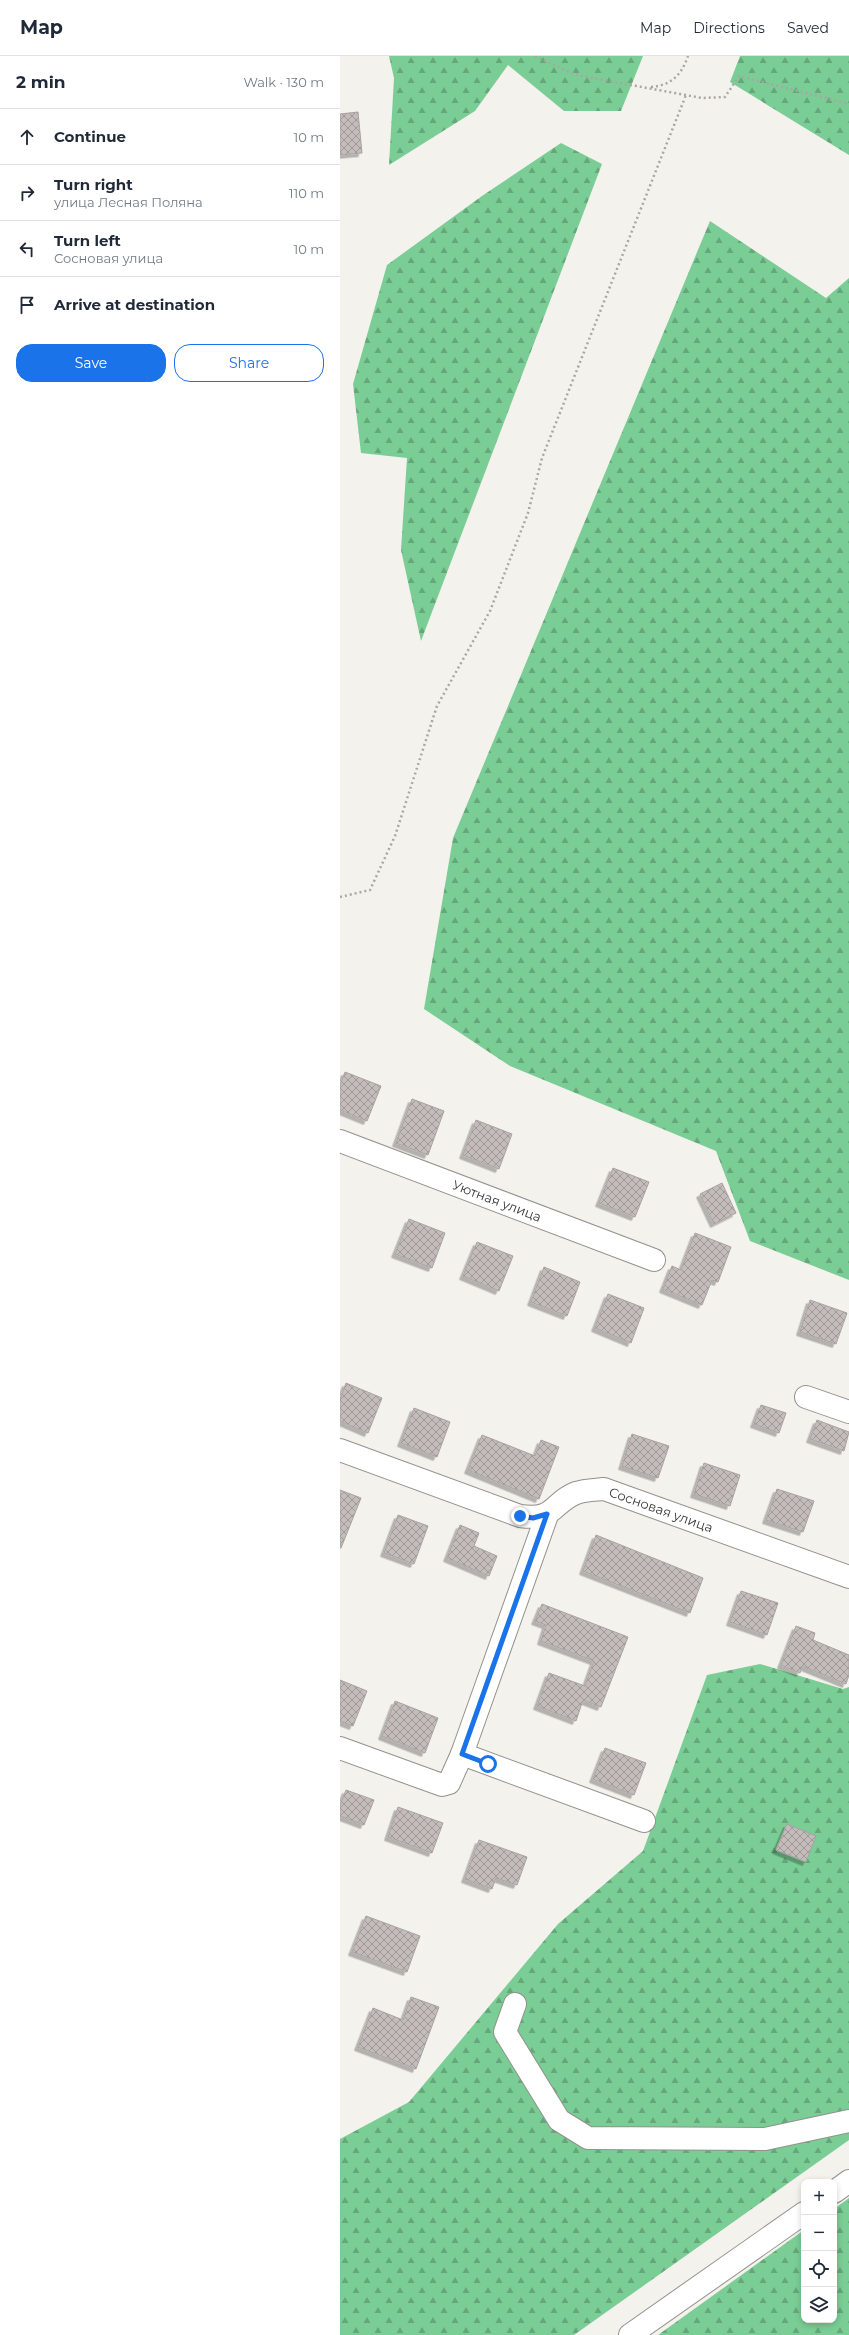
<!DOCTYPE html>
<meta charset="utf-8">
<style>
:root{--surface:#fff;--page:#f2f2f3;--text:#1f2937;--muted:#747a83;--line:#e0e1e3;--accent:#1a73e8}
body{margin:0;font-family:Montserrat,sans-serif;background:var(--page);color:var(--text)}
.controls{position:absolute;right:12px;bottom:12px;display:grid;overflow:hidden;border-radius:8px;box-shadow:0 2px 6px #0003}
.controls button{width:36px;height:36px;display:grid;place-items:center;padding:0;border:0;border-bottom:1px solid var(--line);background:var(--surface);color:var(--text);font:20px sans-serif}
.stop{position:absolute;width:12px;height:12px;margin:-9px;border:3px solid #1a73e8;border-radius:50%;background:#fff}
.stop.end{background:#1a73e8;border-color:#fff;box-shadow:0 1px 4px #0008}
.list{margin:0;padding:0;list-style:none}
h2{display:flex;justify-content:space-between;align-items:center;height:52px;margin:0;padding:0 16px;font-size:17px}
h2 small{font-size:13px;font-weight:400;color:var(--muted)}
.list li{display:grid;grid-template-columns:26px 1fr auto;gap:12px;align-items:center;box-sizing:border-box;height:56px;padding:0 16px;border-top:1px solid var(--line)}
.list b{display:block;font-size:15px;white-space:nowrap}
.list p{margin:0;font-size:13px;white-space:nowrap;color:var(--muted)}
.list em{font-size:13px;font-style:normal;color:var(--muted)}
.actions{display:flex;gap:8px;padding:12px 16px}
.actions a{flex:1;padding:9px 0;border:1px solid var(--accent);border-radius:16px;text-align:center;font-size:14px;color:var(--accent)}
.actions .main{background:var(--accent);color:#fff}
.icon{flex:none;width:22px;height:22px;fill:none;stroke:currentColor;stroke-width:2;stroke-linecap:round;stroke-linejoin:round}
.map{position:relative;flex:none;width:509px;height:2279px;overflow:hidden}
header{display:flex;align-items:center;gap:24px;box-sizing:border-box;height:56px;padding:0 20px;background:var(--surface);border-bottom:1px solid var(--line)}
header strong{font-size:19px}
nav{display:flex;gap:22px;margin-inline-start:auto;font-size:14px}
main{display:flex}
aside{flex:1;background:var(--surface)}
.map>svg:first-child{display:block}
.forest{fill:url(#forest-firs)}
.building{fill:url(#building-cross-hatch);stroke:#a9a2a1;filter:url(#shadow)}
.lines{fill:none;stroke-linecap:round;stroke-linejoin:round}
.minor-casing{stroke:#93918c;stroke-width:24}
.path{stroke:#a9a7a3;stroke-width:2.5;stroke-dasharray:2 3;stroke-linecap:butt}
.minor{stroke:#fff;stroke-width:22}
.route{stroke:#1a73e8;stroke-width:5}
.labels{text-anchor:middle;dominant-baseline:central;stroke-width:3;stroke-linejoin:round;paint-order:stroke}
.street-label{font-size:13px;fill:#373634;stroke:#f4f2ec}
</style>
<header>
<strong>Map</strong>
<nav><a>Map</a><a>Directions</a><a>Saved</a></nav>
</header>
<main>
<aside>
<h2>2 min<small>Walk · 130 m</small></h2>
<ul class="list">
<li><svg class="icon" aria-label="ahead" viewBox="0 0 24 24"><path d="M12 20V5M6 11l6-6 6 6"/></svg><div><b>Continue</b></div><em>10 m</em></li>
<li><svg class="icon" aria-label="right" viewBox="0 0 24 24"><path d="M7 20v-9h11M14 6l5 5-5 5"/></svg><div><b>Turn right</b><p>улица Лесная Поляна</p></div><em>110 m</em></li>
<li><svg class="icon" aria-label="left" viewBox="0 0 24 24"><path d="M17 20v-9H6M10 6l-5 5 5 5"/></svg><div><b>Turn left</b><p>Сосновая улица</p></div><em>10 m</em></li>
<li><svg class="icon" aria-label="arrive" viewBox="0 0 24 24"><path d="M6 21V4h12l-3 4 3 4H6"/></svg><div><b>Arrive at destination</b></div></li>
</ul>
<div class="actions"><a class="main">Save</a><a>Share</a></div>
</aside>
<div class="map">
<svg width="509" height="2279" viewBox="0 0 509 2279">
<defs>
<pattern id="forest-firs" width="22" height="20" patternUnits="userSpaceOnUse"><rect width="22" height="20" fill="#7acd95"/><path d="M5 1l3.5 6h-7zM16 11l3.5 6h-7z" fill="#65a77a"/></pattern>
<pattern id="building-cross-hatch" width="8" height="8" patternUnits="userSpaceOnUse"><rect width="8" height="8" fill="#c3bcba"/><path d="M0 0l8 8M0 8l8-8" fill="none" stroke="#9f9a98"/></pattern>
<filter id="shadow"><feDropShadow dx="-3.5" dy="3.5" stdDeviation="0" flood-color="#0004"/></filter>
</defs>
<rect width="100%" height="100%" fill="#f4f2ec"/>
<path class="forest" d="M49,0H303L281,55H224L168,9L135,55L49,109L54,22Z
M400,0H509V99L390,26Z
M221,87L262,108L81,585L61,494L67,402L21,397L13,328L47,209L142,140Z
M370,165L486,242L509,222V1224L410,1185L376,1095L170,1010L84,953L113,782Z
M420,1608L503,1633L509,1631V2084L234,2279H0V2083L69,2046L218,1868L303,1795L367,1619Z
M509,2142V2279H318L464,2174V2264H494V2153Z"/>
<path class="building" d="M18,56L22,97L0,99V58Z
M5,1016L41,1030L27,1065L0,1054V1029Z
M72,1043L104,1055L88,1099L56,1087Z
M136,1064L172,1078L159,1113L123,1099Z
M273,1112L309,1126L295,1161L259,1147Z
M382,1127L396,1157L374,1168L360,1138Z
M69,1163L105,1177L92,1212L55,1198Z
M355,1177L391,1191L378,1226L372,1224L362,1249L323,1233L332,1210L341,1214Z
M137,1186L173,1200L159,1235L123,1220Z
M204,1211L240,1226L227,1260L191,1246Z
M268,1238L304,1252L291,1287L255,1272Z
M470,1244L507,1257L496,1288L460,1276Z
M6,1327L42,1342L28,1377L0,1365V1343Z
M421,1349L446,1357L439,1377L414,1368Z
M74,1352L110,1366L97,1401L61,1387Z
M477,1364L509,1376L504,1395L470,1383Z
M292,1378L329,1390L318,1422L282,1410Z
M142,1379L195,1400L201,1384L219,1391L199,1443L128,1414Z
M364,1407L400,1419L390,1450L354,1438Z
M437,1433L474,1445L463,1476L426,1464Z
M0,1434L21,1442L1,1492H0Z
M58,1459L88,1470L74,1508L44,1497Z
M120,1469L139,1477L134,1490L157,1500L149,1520L107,1502Z
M256,1479L363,1522L350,1557L243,1515Z
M401,1535L438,1547L427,1579L390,1566Z
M202,1548L288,1581L261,1651L243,1644L236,1665L197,1650L209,1617L245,1630L254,1605L201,1585L206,1569L195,1565Z
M456,1570L475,1577L473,1584L509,1599V1619L506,1628L462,1610L460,1617L441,1609Z
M0,1624L27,1635L13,1670L0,1665Z
M55,1645L98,1662L85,1697L42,1680Z
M265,1692L306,1707L294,1739L253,1723Z
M6,1734L34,1744L24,1769L0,1760V1749Z
M58,1751L103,1767L92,1797L48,1781Z
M447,1768L476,1780L466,1806L436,1794Z
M139,1784L187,1801L177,1829L156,1822L152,1833L125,1823Z
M26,1860L80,1880L67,1916L12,1896Z
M71,1941L99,1951L76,2013L18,1991L33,1952L63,1964Z"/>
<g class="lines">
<defs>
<g id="minor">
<path id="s1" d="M0,1085L314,1204"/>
<path d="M466,1341L509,1356"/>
<path id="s2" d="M0,1394L180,1460C216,1465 211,1447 236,1437C245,1434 255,1434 264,1433L509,1521"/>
<path d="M0,1692L102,1729L109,1727L122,1698L207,1459"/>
<path d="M122,1698L304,1765"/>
<path d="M175,1948L165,1976L219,2064L248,2082L425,2083L509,2065"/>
<path d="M494,2136L509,2125"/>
<path d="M290,2279L464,2157"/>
</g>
</defs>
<use href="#minor" class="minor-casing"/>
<path class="path" d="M195,0L236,19L362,42L385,41L399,20L509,48
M311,31C331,29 341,20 348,0
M0,841L30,834L55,780L97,650L150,555L188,457L202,402L346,39"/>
<use href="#minor" class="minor"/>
</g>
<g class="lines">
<path class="route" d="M148,1708L122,1698L207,1458L193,1462L180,1460"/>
</g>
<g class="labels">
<g class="street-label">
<text stroke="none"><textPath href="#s1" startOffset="168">Уютная улица</textPath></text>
<text stroke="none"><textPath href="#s2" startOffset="344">Сосновая улица</textPath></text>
</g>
</g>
</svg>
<div class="controls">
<button>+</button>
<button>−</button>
<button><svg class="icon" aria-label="locate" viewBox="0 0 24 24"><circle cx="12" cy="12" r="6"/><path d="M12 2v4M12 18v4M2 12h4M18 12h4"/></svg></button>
<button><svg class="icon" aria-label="layers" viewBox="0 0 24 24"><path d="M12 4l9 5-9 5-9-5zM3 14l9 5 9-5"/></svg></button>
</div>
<div class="stop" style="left:148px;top:1708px"></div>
<div class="stop end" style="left:180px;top:1460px"></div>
</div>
</main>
